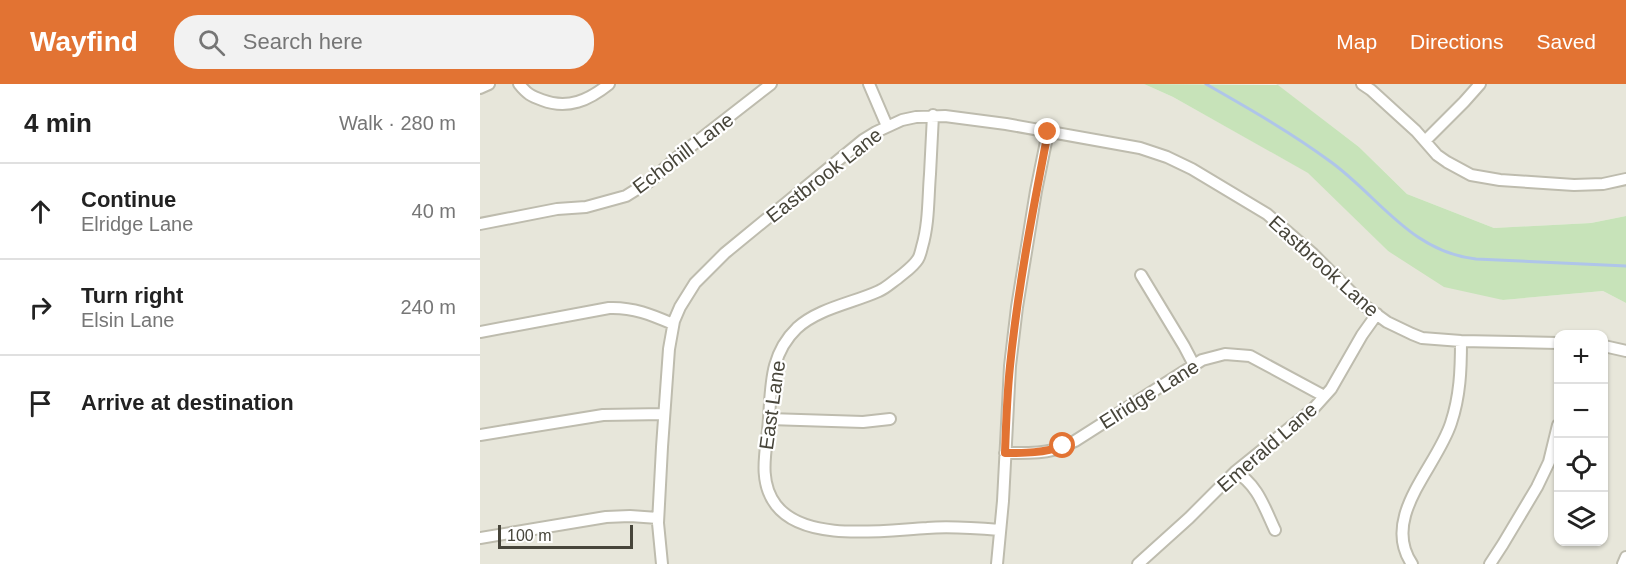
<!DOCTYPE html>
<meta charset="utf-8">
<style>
:root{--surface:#fff;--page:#f2f2f2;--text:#222;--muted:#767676;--line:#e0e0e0;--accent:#e27333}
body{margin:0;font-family:Helvetica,sans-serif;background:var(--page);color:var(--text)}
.controls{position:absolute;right:18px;bottom:18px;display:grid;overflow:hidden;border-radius:12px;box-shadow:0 2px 4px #0004}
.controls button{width:54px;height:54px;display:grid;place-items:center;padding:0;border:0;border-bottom:2px solid var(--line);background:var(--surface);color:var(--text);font:30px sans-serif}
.scale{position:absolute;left:18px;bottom:15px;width:135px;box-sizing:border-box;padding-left:6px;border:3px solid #47453a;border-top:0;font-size:16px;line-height:21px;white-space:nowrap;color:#47453a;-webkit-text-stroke:4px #fff;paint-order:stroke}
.stop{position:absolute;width:18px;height:18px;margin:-14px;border:4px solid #e27333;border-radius:50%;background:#fff}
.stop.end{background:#e27333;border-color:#fff;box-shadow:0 2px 6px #0008}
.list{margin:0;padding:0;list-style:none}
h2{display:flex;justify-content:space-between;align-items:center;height:78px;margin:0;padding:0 24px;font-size:26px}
h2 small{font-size:20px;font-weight:400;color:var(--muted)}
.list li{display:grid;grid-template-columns:39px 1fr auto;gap:18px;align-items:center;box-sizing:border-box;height:96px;padding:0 24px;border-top:2px solid var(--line)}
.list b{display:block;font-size:22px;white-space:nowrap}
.list p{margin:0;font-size:20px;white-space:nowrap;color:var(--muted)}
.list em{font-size:20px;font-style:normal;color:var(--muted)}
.icon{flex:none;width:33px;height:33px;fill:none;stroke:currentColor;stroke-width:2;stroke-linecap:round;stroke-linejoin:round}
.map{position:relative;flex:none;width:1146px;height:480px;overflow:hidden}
header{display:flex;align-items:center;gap:36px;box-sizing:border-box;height:84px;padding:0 30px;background:var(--accent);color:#fff}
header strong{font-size:28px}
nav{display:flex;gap:33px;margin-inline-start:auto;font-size:21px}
.search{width:420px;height:54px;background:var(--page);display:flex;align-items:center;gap:15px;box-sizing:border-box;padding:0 21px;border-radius:24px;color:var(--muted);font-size:22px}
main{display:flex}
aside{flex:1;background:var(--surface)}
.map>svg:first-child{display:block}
.residential{fill:#e7e6da;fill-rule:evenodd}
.green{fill:#c7e3b9}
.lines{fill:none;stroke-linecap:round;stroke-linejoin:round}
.stream{stroke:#afc5e9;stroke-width:3}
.minor-casing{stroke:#bebcae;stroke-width:14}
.minor{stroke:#fff;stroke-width:10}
.route{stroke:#e27333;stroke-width:8}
.labels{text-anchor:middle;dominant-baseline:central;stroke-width:4.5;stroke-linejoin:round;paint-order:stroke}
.street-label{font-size:20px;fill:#47453a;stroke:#fff}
</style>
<header>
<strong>Wayfind</strong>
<div class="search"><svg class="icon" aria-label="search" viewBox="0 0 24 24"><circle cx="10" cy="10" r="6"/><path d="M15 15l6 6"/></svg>Search here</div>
<nav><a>Map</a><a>Directions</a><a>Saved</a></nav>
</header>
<main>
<aside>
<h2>4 min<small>Walk · 280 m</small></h2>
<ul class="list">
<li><svg class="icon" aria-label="ahead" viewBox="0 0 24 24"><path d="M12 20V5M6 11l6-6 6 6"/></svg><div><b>Continue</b><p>Elridge Lane</p></div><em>40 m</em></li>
<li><svg class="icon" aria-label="right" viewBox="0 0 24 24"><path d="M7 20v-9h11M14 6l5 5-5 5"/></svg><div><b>Turn right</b><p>Elsin Lane</p></div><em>240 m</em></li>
<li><svg class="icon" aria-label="arrive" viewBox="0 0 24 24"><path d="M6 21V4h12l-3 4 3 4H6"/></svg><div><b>Arrive at destination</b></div></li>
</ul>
</aside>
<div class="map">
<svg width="1146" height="480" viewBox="0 0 1146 480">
<rect width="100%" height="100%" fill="#f4f3eb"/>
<path class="residential" d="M0,0H664L693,13L829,89L908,167L1023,216L1123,207L1146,219V480H0ZM1078,250H1124V458H1078Z
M796,0H1146V132L1111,139L1014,144L927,110L879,63Z"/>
<path class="green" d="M664,0L798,1L879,63L927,110L1014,144L1111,139L1146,132V219L1123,207L1023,216L964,203L908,167L828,89L693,13Z"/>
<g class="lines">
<path class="stream" d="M726,0C768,24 812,49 851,78C899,113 931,168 996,175L1146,182"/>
<defs>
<path id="minor" d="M39,0C47,10 51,12 62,16C88,26 109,16 129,0
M389,0L407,42
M882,0L891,6L936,47L957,71L967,78L991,91L1020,96L1094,101L1123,100L1146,95
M0,4L9,0
M453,31C452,51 451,71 450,90C448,115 449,139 442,163C441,167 440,172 438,175C433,183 425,188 418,194C412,198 406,204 399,207C373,219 339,224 317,244C287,273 292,308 288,346C285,371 279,399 296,421C325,459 405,446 447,444C471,442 496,444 520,446
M945,57L984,18L1000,0
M0,140L77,125L106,123L146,112L170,97L201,70L291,0
M661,191L704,262L714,281
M0,248L129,224C153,223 172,231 193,240
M1124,262L1146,267
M289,335L383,338L410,335
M0,351L123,331L184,330
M525,369C541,369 558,370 573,366C580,364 588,360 595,357L722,276L745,270L770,272L844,312
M755,388C777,399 785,425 795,446
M0,454L126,433L150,432L178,434
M182,480L178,439L182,363L189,265L194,237L200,223L215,199L245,169L383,56L396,48L422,36L436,33L465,32L526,40L660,64L687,73L712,85L787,130L832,169L885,222L907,238L932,250L942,254L981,257L1078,259
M517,480L523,417L530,282L537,223L556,107L568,48
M658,480L709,434L755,388L833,325L851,305L882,251L897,230
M932,480C900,433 957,383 971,339C980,312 981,286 981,257
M1010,480L1023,460L1057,403L1069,378L1078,341
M1143,480L1146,473"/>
</defs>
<use href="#minor" class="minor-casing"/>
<use href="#minor" class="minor"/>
</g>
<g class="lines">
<path class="route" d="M568,48C553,125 538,203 530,282C527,311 526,340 525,369C545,369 564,369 583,362"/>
</g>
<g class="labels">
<g class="street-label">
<text transform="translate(203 69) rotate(-37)">Echohill Lane</text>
<text transform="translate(344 91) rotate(-38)">Eastbrook Lane</text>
<text transform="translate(844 182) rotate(42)">Eastbrook Lane</text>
<text transform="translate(669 310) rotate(-32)">Elridge Lane</text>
<text transform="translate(292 321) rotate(-82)">East Lane</text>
<text transform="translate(787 363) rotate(-41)">Emerald Lane</text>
</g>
</g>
</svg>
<div class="controls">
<button>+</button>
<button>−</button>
<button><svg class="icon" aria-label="locate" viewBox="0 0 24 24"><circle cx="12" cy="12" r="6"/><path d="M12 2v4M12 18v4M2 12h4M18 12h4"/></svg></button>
<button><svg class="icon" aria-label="layers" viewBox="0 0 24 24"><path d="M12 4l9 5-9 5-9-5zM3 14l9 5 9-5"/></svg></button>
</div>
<div class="scale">100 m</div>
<div class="stop" style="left:583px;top:362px"></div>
<div class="stop end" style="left:568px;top:48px"></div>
</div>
</main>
